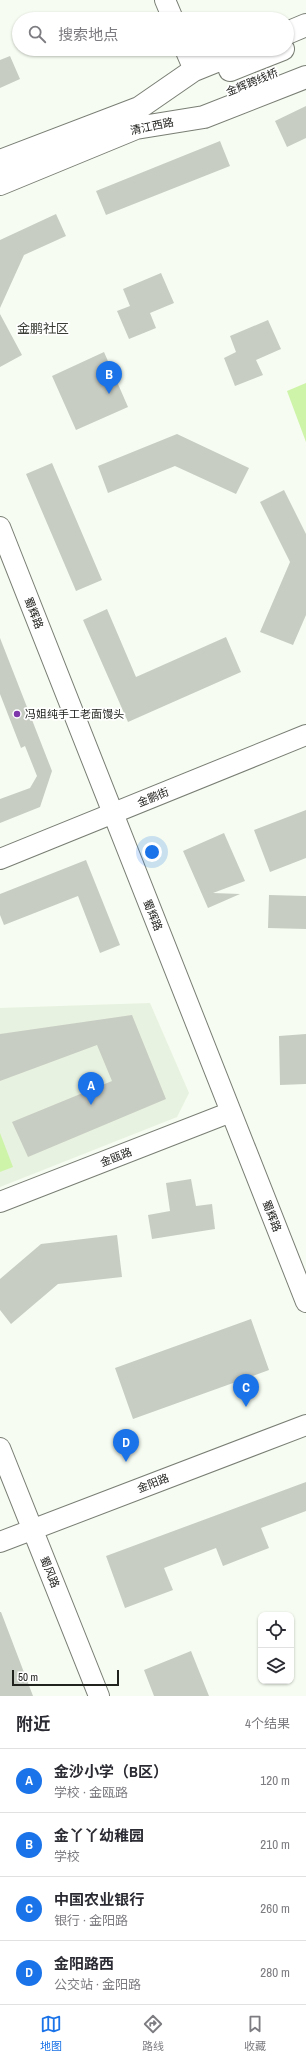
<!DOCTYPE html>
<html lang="zh">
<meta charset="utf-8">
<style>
:root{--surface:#fff;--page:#f7f7f7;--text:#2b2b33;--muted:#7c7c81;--line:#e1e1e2;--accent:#1a73e8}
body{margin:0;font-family:"Archivo Narrow","Noto Sans SC",sans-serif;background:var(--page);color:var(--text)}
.controls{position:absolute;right:12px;bottom:12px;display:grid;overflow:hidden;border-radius:8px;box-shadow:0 1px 3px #0004}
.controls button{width:36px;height:36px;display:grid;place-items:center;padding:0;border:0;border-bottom:1px solid var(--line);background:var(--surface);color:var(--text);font:20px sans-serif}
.scale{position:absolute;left:12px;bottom:10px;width:107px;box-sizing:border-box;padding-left:4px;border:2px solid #21231f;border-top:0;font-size:11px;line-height:14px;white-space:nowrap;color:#21231f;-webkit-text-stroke:3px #fff;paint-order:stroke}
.you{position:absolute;left:152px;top:852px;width:14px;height:14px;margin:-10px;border:3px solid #fff;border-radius:50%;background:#1a73e8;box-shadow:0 0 0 6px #1a73e833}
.badge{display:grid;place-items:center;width:26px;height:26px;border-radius:50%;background:var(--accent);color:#fff;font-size:13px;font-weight:700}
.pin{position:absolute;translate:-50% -33px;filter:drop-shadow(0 1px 2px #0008)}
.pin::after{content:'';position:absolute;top:21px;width:14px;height:12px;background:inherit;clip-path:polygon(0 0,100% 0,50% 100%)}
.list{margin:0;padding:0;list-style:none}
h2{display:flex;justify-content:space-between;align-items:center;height:52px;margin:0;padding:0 16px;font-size:17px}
h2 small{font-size:13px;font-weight:400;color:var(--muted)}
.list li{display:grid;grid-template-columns:26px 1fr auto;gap:12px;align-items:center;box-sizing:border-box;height:64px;padding:0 16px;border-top:1px solid var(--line)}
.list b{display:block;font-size:15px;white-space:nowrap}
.list p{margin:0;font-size:13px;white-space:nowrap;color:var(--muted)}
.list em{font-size:13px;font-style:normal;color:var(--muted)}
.icon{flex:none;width:22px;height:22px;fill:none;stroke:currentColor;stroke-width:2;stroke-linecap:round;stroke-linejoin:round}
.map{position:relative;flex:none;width:306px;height:1696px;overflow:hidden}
.search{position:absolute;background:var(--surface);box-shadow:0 1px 3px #0004;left:12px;right:12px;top:12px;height:44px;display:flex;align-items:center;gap:10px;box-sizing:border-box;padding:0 14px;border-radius:22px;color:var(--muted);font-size:15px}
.sheet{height:308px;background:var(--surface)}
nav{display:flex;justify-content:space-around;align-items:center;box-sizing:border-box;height:56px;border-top:1px solid var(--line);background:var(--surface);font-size:11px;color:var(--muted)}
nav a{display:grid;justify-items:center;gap:2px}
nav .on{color:var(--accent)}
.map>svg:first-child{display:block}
.built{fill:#e8f2e0}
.green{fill:#cef4a9}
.building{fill:#c8cdc3}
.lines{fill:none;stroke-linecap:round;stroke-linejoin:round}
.minor-casing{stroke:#797e74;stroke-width:22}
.major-casing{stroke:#797e74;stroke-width:24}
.minor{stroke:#fff;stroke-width:20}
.major{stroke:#fff;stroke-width:22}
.poi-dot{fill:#7e37aa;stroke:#fff;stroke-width:1.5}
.labels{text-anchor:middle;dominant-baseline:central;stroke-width:3.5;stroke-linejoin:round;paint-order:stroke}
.street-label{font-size:11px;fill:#21231f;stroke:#fff}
.poi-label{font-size:11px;fill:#21231f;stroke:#fff;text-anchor:start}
.quarter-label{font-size:13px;fill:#383c34;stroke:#fff}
</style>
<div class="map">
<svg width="306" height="1696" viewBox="0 0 306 1696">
<rect width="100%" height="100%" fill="#f6fcf1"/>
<path class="built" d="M150,1003L189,1093L177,1117L0,1187V1008Z"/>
<path class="green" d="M306,383V442L287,391Z
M0,1133L13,1167L0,1172Z"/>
<path class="building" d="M10,56L20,79L0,88V60Z
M306,106V138L287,147L275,121Z
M220,141L230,166L106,215L96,191Z
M56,214L66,236L24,255L0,308V240Z
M161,273L174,303L150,313L156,328L129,339L117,311L130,306L123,289Z
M0,314L22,355L0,367Z
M268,320L281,349L256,360L263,375L235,386L224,358L236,352L230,336Z
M104,352L128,407L76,430L52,376Z
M177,434L249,468L236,494L175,466L108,493L98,466Z
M52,463L102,580L76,591L26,474Z
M284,490L306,534V615L293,645L260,632L290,562L260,502Z
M107,609L136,677L226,637L241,672L128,722L83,620Z
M0,638L52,771L40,807L0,823V799L30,788L37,776L25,746L21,748L0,694Z
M306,810V858L270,872L254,830Z
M224,833L245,881L213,893L240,894L208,908L183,851Z
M86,860L120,945L100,953L78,896L4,925L0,915V894Z
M269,895L306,896V929L268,928Z
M132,1015L166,1099L28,1157L12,1122L112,1081L97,1045L0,1081V1034Z
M306,1034V1084L280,1085L279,1036Z
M191,1179L196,1206L212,1204L215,1229L152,1239L148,1215L170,1211L166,1183Z
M117,1235L122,1277L58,1284L11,1324L0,1310V1279L41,1244Z
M251,1319L269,1370L133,1419L115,1368Z
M306,1482V1511L261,1528L269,1548L223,1566L216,1548L164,1568L173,1590L125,1608L106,1556Z
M0,1612H1L33,1696H0Z
M191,1651L209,1696H154L144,1670Z"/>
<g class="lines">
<defs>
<path id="minor" d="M165,0L173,19
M185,49L194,70
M0,527L306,1302
M0,859L306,735
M0,1202L231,1112
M0,1448L99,1696
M0,1542L306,1425"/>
<path id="major" d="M287,33L306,25
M230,70L283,49
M0,161L139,108L194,70L246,49
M0,184L136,128L204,117L306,77"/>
</defs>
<use href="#minor" class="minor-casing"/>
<use href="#major" class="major-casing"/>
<use href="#minor" class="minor"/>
<use href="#major" class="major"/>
</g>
<circle class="poi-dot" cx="17" cy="714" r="4"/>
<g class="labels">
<g class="street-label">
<text transform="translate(252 82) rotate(-22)">金辉跨线桥</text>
<text transform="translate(152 126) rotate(-12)">清江西路</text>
<text transform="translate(34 613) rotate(69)">蜀辉路</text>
<text transform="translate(153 797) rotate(-22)">金鹏街</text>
<text transform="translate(153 915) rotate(68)">蜀辉路</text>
<text transform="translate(116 1157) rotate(-21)">金瓯路</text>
<text transform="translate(272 1216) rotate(69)">蜀辉路</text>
<text transform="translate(153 1483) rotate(-21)">金阳路</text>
<text transform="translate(50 1572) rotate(68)">蜀风路</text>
</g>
<g class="poi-label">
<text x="25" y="714">冯姐纯手工老面馒头</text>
</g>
<g class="quarter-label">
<text x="43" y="328">金鹏社区</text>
</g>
</g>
</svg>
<div class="controls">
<button><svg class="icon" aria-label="locate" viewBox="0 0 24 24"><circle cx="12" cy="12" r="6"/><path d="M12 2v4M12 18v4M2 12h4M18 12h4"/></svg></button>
<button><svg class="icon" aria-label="layers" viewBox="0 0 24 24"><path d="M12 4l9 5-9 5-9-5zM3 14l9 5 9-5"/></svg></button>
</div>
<div class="scale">50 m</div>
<div class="you"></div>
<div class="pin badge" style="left:91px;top:1105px">A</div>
<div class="pin badge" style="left:109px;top:394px">B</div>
<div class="pin badge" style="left:246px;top:1407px">C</div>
<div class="pin badge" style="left:126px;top:1462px">D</div>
<div class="search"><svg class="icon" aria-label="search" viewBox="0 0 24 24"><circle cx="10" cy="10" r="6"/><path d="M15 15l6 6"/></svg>搜索地点</div>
</div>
<section class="sheet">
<h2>附近<small>4个结果</small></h2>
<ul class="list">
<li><span class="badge">A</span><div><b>金沙小学（B区）</b><p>学校 · 金瓯路</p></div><em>120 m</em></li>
<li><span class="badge">B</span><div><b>金丫丫幼稚园</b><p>学校</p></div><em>210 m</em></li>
<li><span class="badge">C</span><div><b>中国农业银行</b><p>银行 · 金阳路</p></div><em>260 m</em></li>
<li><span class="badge">D</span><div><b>金阳路西</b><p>公交站 · 金阳路</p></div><em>280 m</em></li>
</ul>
</section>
<nav>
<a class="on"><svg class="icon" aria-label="map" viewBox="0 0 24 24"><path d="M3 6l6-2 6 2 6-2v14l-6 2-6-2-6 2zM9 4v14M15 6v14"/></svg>地图</a>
<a><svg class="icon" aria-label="directions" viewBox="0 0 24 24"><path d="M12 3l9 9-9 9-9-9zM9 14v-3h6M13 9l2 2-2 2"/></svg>路线</a>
<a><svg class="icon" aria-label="saved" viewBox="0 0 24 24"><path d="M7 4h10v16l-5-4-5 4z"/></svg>收藏</a>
</nav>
